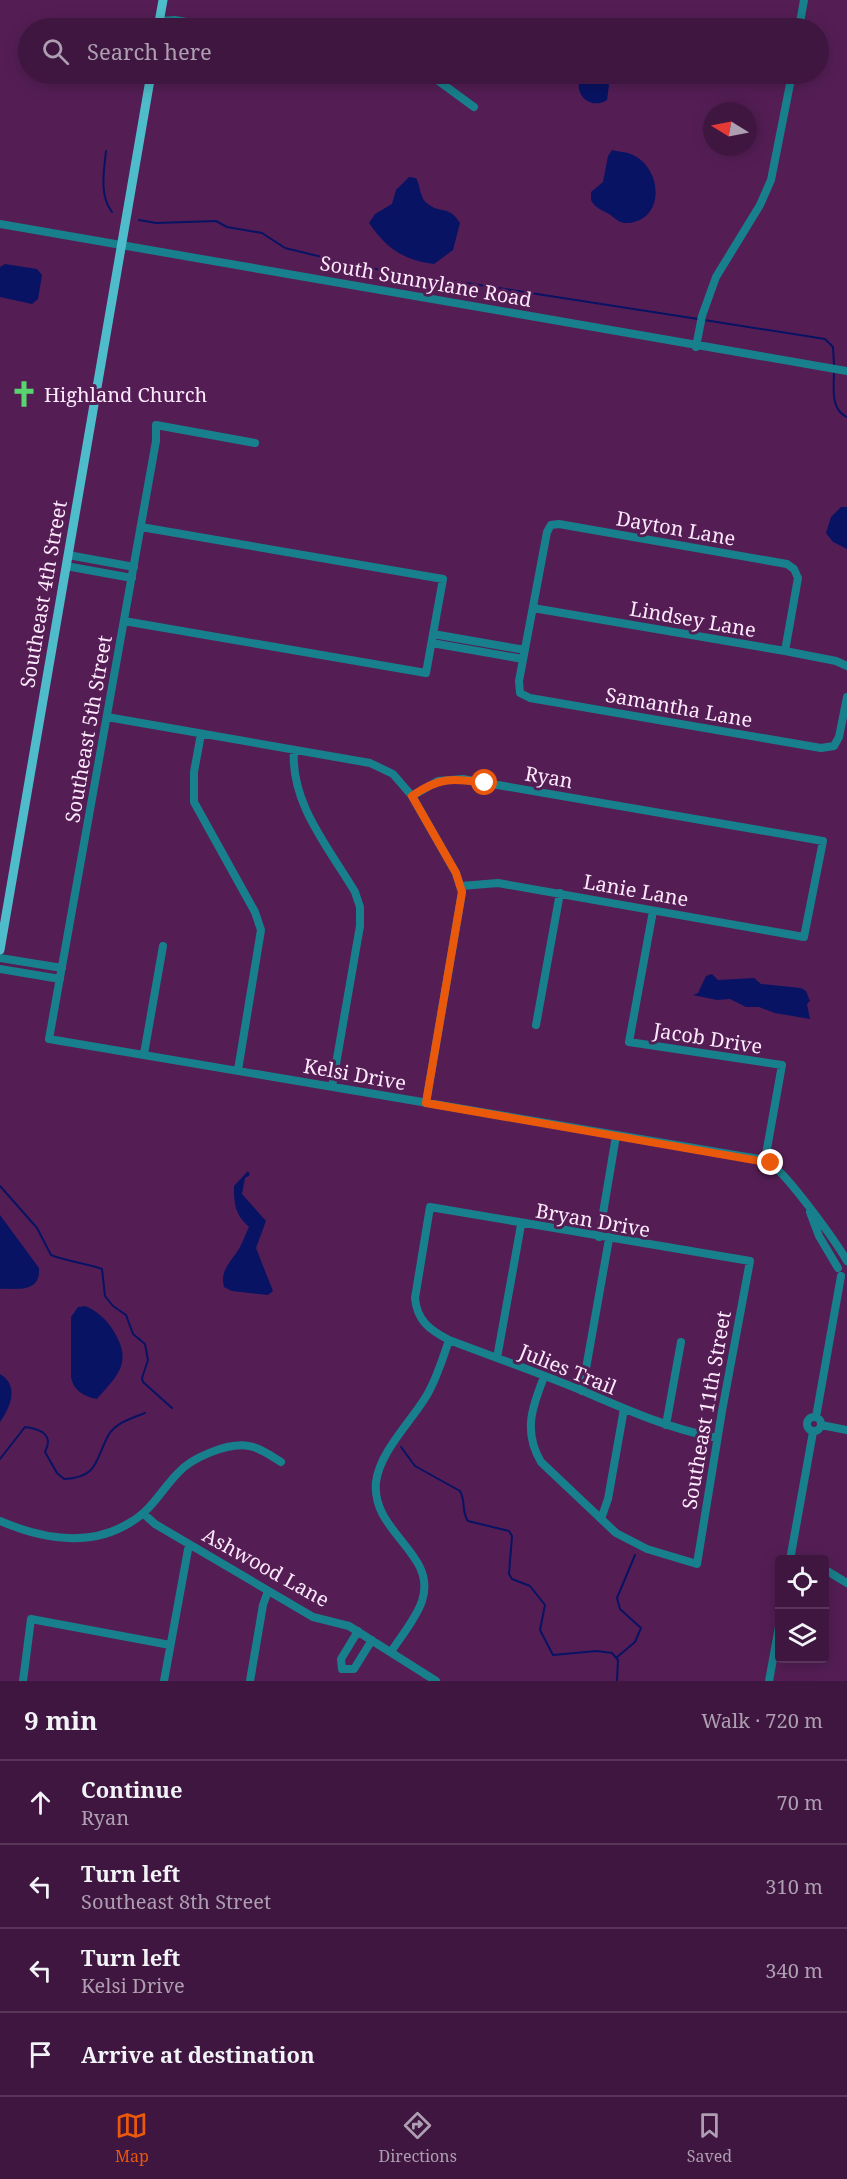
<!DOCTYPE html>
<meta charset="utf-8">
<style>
:root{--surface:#3f1640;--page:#461f47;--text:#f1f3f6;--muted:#ad9fb1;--line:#583559;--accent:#ea580c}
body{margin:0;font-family:"Noto Serif",serif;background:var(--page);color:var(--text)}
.controls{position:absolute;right:18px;bottom:18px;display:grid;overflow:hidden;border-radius:6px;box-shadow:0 3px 15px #0003}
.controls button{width:54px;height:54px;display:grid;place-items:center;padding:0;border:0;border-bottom:2px solid var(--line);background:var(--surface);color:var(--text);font:30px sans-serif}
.compass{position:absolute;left:703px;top:102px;width:54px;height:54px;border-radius:50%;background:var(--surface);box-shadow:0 3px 15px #0003;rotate:280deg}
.stop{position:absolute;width:18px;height:18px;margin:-14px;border:4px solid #ea580c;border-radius:50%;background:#fff}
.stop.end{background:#ea580c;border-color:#fff;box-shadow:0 2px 6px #0008}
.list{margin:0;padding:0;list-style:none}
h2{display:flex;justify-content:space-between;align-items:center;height:78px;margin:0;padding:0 24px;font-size:26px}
h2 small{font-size:20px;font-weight:400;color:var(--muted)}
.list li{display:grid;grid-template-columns:39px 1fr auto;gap:18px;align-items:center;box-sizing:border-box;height:84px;padding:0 24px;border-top:2px solid var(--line)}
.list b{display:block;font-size:22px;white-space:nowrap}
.list p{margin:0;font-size:20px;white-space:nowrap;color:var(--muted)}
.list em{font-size:20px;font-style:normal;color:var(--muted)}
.icon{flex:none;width:33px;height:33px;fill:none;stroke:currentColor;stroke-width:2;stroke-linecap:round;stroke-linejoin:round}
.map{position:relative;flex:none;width:847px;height:1681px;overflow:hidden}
.search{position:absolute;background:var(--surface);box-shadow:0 3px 15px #0003;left:18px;right:18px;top:18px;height:66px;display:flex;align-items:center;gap:15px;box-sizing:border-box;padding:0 21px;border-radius:33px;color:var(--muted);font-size:22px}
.sheet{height:414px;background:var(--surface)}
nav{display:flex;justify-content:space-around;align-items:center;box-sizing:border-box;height:84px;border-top:2px solid var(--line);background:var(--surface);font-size:16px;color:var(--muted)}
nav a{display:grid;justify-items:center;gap:3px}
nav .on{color:var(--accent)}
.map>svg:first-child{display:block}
.water{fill:#081363}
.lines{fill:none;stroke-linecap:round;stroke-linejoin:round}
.stream{stroke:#081363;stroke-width:2}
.minor{stroke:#18808c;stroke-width:8}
.major{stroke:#4ebcca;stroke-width:9}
.route{stroke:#ea580c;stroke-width:8}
.labels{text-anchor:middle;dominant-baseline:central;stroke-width:6;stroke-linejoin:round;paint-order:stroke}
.street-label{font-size:20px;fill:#fce8fb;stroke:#541e55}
.poi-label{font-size:20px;fill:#fce8fb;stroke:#541e55;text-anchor:start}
</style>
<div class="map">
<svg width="847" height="1681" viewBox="0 0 847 1681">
<rect width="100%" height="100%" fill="#541e55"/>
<path class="water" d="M580,74H601L609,85L607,100C597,107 582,103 579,89C578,85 580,78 580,74Z
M612,150C619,152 629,152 635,156C664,172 664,223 625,223C619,223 614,217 609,214C602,210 595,208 591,200V192L603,182L608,156Z
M409,177L416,178C421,186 419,198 428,204C441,214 449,205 460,223L453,250L434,264C403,260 386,248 369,223L375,214L392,204L396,190Z
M5,264L37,269L42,275L38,299L32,304L0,297V267Z
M841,507H847V549L833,542L826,533L831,517Z
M712,974L718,980L754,978L761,984L801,988L806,991L810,1001L807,1004L810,1019L775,1013L759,1007H746L730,999L717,1000L693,995L698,993L706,976Z
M248,1171L250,1175L245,1178L242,1194L266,1221L256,1248L273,1291L268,1295L232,1291L224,1287C219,1268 234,1260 241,1245C244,1239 246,1233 249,1227C235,1214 234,1205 234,1186Z
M0,1215L39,1268C41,1294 16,1288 0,1289Z
M85,1306C96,1310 107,1320 113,1330C133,1362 119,1374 97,1399C84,1397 73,1390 71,1377V1317L78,1307Z
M0,1374C20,1386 10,1408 0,1422Z"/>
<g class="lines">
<path class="stream" d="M106,151C104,171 99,195 112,212
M139,220L156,223L216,221L227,227L262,233L285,248L363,267L698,319
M704,320L825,339L833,347L834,365
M834,371C834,387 830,410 847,417
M0,1186L37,1228L51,1255C69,1262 85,1263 102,1269L105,1296L113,1306L126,1315L133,1334L145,1344L148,1360L142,1378L143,1382L172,1408
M401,1447L415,1466L460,1491C466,1501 461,1511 468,1521L509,1531L512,1536L509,1574L512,1579L530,1586L545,1605L540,1630L553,1655L597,1651L612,1653L618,1660L617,1681
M0,1459L25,1427C41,1429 54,1435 45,1452L57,1473L64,1479C99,1477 95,1460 108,1436C115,1423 132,1418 145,1413
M616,1658L635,1642L641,1628L620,1609L617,1598L635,1555"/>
<path class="minor" d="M159,21L175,20L220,28
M159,21L171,28
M799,28L804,0
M429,74L474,107
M0,224L847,371
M696,347L702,316L716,277L760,205L771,180L792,74
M255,443L156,425V441L49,1039L765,1160C782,1166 836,1242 847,1261
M68,555L134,567
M66,566L132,578
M533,608L785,651L836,661L847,666
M124,621L426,673L443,579L141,527
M433,634L525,650
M432,643L523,659
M785,651L798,578L794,569L787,564L559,524L551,525L547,532L519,681L520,693L530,698L821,748L834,746L839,737L847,697
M107,717L370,763L393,774L412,796L438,781L463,779L823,841L804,937L498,883L461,886
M201,734L194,772V802L255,912L261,930L238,1070
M294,750C290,803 329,848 355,892L360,907V926L332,1087
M412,796L456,873L462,892L426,1103
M653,911L629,1042L782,1065L765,1160
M0,958L62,968
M0,969L60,979
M536,1025L560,893
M144,1054L163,946
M810,1212L819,1236L838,1268
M599,1237L616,1136
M497,1358L521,1225
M544,1377C532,1407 523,1432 541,1462L616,1533L647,1549L697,1564L722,1411L750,1261L430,1207L415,1298C417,1321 430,1330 449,1340C494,1357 539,1373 583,1391C627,1410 670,1429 717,1438
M582,1391L609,1239
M807 1424a7 7 0 1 1 14 0a7 7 0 1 1-14 0Z
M816,1417L841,1276
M666,1425L681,1342
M821,1425L847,1430
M144,1514L155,1524L313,1617L349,1626L436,1681
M601,1519L608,1499L624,1409
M0,1521C42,1539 90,1548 131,1522C152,1510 162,1489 178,1473C191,1458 228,1442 249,1446C261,1448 271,1456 281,1462
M790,1560L813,1432
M824,1569L847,1583
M358,1631L341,1659L342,1669H354L372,1640
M391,1652C401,1636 416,1619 422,1601C438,1553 371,1533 376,1482C380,1451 411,1422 427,1395C437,1378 443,1358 449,1340
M23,1681L31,1619L170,1645
M164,1681L189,1544
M250,1681L263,1605L268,1591
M769,1681L780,1621"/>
<path class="major" d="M158,28L163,0
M0,950L151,74"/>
</g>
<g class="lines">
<path class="route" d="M485,783C453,778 439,777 412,796L456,873L462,892L426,1103L771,1163"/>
</g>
<defs>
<symbol id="church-bare" viewBox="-9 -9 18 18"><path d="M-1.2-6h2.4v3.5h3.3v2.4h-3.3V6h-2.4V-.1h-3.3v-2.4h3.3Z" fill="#59d56f" stroke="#541e55" stroke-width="2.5" paint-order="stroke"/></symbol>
</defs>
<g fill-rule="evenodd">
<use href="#church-bare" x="5" y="375" width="38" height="38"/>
</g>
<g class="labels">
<g class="street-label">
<text transform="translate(426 281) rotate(10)">South Sunnylane Road</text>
<text transform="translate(676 528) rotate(10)">Dayton Lane</text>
<text transform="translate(43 594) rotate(-80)">Southeast 4th Street</text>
<text transform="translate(693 619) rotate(10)">Lindsey Lane</text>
<text transform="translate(679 707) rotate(10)">Samantha Lane</text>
<text transform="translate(88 729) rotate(-80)">Southeast 5th Street</text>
<text transform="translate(549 777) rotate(10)">Ryan</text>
<text transform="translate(636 890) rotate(10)">Lanie Lane</text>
<text transform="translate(708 1038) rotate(9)">Jacob Drive</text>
<text transform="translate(355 1074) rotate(10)">Kelsi Drive</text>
<text transform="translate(593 1220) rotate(10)">Bryan Drive</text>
<text transform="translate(568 1369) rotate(22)">Julies Trail</text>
<text transform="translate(706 1410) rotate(-80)">Southeast 11th Street</text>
<text transform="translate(266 1567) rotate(29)">Ashwood Lane</text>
</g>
<g class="poi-label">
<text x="44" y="394">Highland Church</text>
</g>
</g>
</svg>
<div class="controls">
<button><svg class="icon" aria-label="locate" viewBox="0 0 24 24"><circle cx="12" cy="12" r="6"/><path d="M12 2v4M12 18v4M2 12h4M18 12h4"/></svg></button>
<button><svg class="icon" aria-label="layers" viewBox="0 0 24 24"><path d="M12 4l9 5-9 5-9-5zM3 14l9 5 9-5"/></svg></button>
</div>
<svg class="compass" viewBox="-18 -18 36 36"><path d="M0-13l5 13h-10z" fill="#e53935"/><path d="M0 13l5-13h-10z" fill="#ad9fb1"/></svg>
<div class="stop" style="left:485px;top:783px"></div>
<div class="stop end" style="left:771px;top:1163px"></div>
<div class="search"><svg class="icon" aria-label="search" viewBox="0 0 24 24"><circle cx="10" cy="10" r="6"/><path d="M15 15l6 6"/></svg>Search here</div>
</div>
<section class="sheet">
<h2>9 min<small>Walk · 720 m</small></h2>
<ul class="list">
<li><svg class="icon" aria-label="ahead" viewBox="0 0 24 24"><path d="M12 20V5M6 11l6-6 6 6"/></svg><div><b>Continue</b><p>Ryan</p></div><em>70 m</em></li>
<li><svg class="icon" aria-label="left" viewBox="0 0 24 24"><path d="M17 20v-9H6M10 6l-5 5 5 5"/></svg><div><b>Turn left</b><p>Southeast 8th Street</p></div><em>310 m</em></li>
<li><svg class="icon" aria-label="left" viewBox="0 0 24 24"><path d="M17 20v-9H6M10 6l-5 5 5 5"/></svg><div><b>Turn left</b><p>Kelsi Drive</p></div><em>340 m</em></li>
<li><svg class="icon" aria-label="arrive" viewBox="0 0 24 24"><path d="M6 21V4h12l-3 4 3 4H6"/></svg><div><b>Arrive at destination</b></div></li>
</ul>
</section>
<nav>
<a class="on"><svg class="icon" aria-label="map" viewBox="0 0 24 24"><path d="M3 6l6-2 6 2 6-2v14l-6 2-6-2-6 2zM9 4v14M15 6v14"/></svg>Map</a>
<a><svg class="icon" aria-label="directions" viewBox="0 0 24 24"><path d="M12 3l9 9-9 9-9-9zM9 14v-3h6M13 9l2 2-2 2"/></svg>Directions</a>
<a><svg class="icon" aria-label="saved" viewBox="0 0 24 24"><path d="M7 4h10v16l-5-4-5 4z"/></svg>Saved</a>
</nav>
